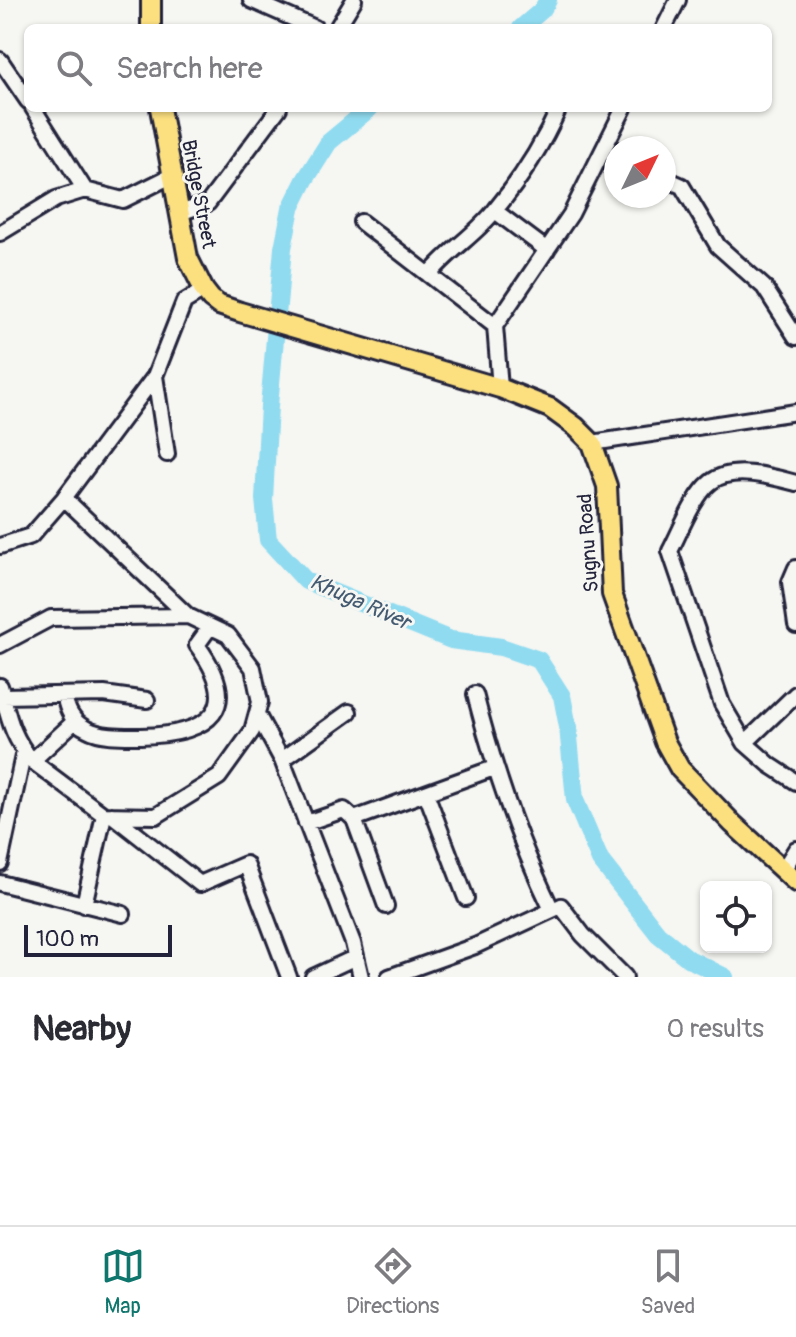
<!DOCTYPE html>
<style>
:root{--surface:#fff;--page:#f2f2f3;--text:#2b2b33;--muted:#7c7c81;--line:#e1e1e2;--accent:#0f766e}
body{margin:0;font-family:Pangolin,sans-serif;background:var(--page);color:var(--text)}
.controls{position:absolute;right:24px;bottom:24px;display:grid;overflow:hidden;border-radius:12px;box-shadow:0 2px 6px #0004}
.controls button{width:72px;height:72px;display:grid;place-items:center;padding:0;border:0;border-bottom:2px solid var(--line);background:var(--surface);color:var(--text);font:40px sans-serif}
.compass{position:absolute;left:604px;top:136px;width:72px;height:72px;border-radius:50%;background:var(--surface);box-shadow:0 2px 6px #0004;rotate:47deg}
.scale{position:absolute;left:24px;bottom:20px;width:148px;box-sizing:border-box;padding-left:8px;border:4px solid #22223b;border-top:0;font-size:22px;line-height:28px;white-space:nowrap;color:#22223b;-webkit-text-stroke:6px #f6f6f2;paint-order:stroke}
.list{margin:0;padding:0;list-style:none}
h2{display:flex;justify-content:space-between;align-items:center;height:104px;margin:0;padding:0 32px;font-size:34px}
h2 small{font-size:26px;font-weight:400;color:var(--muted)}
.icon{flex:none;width:44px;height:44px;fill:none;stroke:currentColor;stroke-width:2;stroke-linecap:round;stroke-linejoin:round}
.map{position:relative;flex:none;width:796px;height:977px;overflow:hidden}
.search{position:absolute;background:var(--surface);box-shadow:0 2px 6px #0004;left:24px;right:24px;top:24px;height:88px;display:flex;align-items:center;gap:20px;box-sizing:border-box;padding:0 28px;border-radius:12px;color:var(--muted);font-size:30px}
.sheet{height:248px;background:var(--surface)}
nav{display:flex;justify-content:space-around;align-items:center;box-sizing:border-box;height:112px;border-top:2px solid var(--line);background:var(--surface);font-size:22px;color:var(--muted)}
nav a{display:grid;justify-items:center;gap:4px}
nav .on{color:var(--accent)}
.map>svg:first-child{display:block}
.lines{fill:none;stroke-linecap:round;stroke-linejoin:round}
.river{stroke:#90dbf0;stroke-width:18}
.minor-casing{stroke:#22223b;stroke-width:20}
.major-casing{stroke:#22223b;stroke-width:24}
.minor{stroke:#f6f6f2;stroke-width:14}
.major{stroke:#fce080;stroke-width:18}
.labels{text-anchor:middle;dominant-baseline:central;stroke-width:6;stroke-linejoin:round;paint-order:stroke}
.street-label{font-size:20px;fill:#22223b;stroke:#f6f6f2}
.water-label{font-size:22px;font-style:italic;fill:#435a71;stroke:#f6f6f2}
</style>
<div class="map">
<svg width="796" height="977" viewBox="0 0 796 977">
<rect width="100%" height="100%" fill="#f6f6f2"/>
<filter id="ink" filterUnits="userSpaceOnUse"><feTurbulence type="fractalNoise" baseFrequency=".0125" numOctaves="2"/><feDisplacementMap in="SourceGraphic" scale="16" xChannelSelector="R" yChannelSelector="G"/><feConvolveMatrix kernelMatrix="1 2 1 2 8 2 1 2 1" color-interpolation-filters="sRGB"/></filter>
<g filter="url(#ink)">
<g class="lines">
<path class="river" d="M521,28L542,10L548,0
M370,108L329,142L305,180L291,208L283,248L269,406L264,499L268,540L306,581L451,640L501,647L539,660L562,696L568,727L575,800L600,860L658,934L689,959L725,977"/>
<defs>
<path id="minor" d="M251,0L315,28
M337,28L354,0
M664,28L678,0
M0,60L28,101
M33,108L85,190
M664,178L682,186L718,246L764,287L796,337
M495,211L547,250
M180,213L208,203L279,108
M361,222L495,326
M0,233L56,199L85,190L123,200L173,175
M429,275C449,250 477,234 496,209C521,179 543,144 559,108
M155,376L167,454
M500,388L495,326L571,214L624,108
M592,443L796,412
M796,483C773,477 732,465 711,482C694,495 680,532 670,551L722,704L745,743L770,765L796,782
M0,546L31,536L64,498L155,376L184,302L204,290
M796,568L790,582L796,625
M0,645L51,618L188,616
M0,686C9,718 11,735 32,761L104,815L156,816L219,777L252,731L260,702L253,668L228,635L188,616L64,498
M475,694C494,769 518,840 552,910
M64,695C67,710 72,722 87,729C101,737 125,736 141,736C211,734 244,709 197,645L210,627
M3,696L104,694L147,700
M257,714L282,760L353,943L361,977
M745,743L796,694
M282,760L349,712
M32,761L75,721
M426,793L466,898
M112,815L200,884L246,864L289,977
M354,819L386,906
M306,823L344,810L354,819L494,768
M0,863L24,751
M783,870L796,849
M0,883L123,914
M84,905L104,815
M313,977L356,957
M389,977L475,946L561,906L583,935L625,977"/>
<path id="major" d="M151,0V28
M160,108L188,258L204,290L211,299L219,305L240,312L500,388L550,408L576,427L592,443L607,486L612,594L665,742L680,769L733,824L796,882"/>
</defs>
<use href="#minor" class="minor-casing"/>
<use href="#major" class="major-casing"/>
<use href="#minor" class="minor"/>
<use href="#major" class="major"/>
</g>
</g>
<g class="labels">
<g class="street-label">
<text transform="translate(199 194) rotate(79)">Bridge Street</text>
<text transform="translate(588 543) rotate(-94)">Sugnu Road</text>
</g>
<g class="water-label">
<text transform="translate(360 602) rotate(24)">Khuga River</text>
</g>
</g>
</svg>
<div class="controls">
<button><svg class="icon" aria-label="locate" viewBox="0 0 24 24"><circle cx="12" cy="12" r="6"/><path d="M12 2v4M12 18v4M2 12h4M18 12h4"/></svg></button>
</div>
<svg class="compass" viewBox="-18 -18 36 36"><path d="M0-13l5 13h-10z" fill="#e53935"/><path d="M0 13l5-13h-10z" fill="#7c7c81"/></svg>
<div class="scale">100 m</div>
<div class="search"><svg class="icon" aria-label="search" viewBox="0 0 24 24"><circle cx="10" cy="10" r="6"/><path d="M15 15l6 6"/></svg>Search here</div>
</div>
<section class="sheet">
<h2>Nearby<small>0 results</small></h2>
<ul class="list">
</ul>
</section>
<nav>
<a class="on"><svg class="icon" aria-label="map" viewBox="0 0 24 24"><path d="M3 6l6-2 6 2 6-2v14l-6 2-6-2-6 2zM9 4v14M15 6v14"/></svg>Map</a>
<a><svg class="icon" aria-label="directions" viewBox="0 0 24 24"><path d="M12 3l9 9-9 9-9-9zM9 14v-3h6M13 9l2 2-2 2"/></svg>Directions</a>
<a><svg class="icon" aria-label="saved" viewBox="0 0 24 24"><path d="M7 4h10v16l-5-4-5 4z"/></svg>Saved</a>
</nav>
